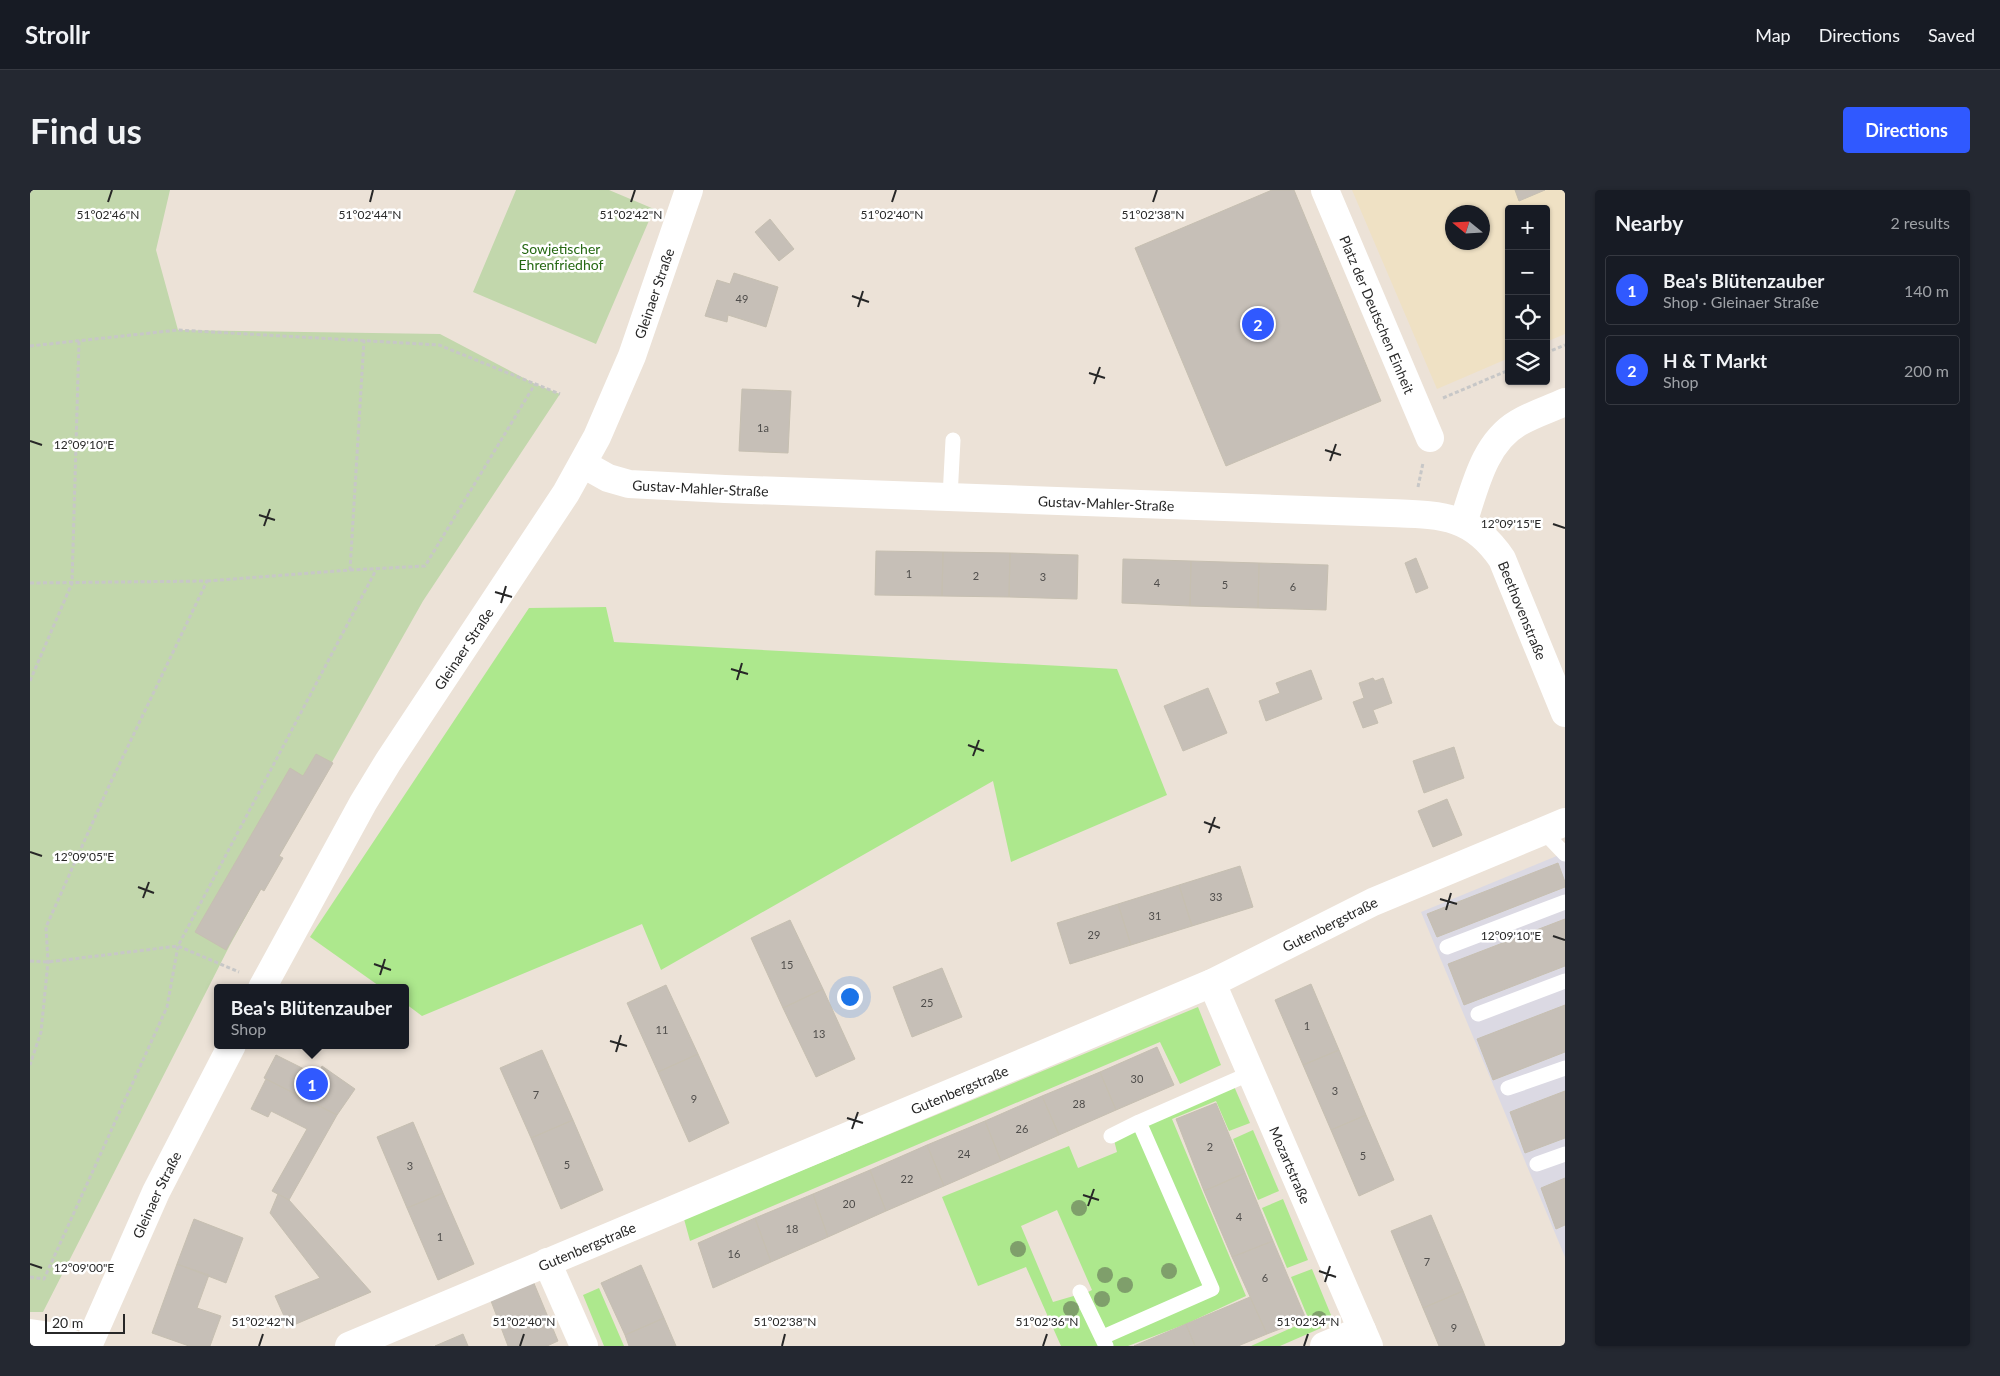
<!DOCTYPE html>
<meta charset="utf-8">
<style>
:root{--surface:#171b24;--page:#242831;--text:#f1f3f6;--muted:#9ea1a6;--line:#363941;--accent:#3059ff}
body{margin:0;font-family:Lato,sans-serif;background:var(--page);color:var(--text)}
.controls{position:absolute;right:15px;top:15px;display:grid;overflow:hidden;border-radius:5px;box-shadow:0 1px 4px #0004}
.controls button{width:45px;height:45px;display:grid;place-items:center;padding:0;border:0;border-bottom:1px solid var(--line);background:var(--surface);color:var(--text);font:25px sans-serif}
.compass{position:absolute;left:1415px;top:15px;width:45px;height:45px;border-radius:50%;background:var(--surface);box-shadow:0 1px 4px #0004;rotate:288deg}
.scale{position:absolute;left:15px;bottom:12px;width:80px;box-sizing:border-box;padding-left:5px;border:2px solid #272727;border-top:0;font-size:14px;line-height:18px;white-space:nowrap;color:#272727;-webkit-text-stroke:4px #fff;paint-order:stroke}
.you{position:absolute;left:819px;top:806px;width:18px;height:18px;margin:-12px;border:4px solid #fff;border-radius:50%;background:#1a73e8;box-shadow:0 0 0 8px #1a73e833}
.badge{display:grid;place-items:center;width:32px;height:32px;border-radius:50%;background:var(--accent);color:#fff;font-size:16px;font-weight:700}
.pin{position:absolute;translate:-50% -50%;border:2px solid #fff;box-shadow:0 1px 5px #0006}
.popup{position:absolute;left:184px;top:794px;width:195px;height:65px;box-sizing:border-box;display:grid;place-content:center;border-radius:5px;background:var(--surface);filter:drop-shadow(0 1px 4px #0005);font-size:16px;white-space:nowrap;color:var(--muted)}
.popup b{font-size:19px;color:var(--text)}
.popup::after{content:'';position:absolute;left:50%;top:100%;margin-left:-10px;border:10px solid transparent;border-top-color:var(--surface)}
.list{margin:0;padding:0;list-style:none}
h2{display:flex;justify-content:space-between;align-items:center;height:65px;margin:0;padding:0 20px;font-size:21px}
h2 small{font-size:16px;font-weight:400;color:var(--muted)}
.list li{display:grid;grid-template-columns:32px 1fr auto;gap:15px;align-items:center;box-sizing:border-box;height:70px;margin:0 10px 10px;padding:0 10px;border:1px solid var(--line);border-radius:5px}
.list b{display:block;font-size:19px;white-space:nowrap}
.list p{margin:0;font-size:16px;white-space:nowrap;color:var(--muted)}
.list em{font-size:16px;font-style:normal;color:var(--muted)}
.icon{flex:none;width:28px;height:28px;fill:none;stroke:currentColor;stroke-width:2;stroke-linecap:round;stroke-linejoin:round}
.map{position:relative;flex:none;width:1535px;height:1156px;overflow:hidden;border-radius:5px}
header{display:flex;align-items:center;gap:30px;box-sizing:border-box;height:70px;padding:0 25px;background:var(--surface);border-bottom:1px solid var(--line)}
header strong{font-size:24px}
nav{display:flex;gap:28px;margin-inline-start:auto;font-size:18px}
.intro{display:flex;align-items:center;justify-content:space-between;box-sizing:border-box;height:120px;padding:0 30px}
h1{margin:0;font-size:35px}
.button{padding:12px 22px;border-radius:5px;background:var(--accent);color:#fff;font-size:18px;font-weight:700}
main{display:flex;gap:30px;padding:0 30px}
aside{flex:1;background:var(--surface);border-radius:5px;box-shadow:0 1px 4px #0004}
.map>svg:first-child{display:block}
.industrial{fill:#dbd9e3}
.education{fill:#efe1c4;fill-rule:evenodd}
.green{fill:#ade88d}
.cemetery{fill:#c2d7ac}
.building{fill:#c6bfb7;stroke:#c6bfb1}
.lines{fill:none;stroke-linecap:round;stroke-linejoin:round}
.path{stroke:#c7c7c7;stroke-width:3;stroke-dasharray:4 2.5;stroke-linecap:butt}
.lane{stroke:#fff;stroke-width:15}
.street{stroke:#fff;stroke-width:28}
.secondary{stroke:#fff;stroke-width:28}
.tree{fill:#7f9f6b}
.ticks{fill:none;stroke:#272727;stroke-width:2}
.labels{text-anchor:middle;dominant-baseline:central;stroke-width:5;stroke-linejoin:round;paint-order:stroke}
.number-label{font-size:11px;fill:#4f4d4b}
.park-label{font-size:14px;fill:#266813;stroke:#fff}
.street-label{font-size:14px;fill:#272727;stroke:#fff}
.ticks-label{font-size:12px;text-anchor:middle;fill:#272727;stroke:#fff;stroke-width:5;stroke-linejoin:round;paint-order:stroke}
</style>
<header>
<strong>Strollr</strong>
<nav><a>Map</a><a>Directions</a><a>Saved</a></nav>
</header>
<div class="intro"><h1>Find us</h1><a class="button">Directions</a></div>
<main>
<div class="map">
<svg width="1535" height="1156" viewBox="0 0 1535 1156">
<rect width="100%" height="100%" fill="#ece2d7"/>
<path class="industrial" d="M1534,663L1535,664V1067L1391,722Z"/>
<path class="education" d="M1322,0H1535V144L1516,152V19H1479V168L1407,199ZM1422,22H1452V52H1422Z"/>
<path class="green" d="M576,417L584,452L1087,479L1137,605L981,672L963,591L631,780L612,734L392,826L376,814V798H352L280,747L499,418Z
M1168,817L1191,875L1150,894L1130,852L660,1051L654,1029Z
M1203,894L1220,933L1199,941L1186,911L1142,929L1216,1106L1156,1134L1098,1156H1080L1077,1148L1185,1100L1113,934Z
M1107,940L1174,1098L1074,1143L1054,1104L1062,1100L1027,1020L991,1036L1023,1112L1047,1105L1072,1156H1031L996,1077L948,1096L912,1007L1039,956L1048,978L1087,962L1084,950Z
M1223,940L1249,1001L1228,1010L1203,949Z
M1253,1009L1278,1070L1257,1078L1232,1018Z
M1282,1079L1301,1125L1298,1135L1250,1156H1221L1279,1130L1261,1087Z
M569,1098L594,1156H574L553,1105Z"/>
<path class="cemetery" d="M0,0H140L126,60L148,140L410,144L505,194L530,204L393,411L249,666L200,755L13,1122H0Z
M486,0H579L624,19L566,154L443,102Z"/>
<path class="building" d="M1242,0H1264L1351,211L1196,276L1105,58Z
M1485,0H1515L1489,11Z
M740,29L764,59L749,71L725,42Z
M704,83L748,97L736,137L698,125L697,132L675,126L687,90L700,94Z
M712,199L761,201L758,263L709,261Z
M846,361L913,362L912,406L845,405Z
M913,362L980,363L979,407L912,406Z
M980,363L1048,365L1047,409L979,407Z
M1386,368L1398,398L1386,403L1375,373Z
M1093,369L1161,371L1160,416L1092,413Z
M1161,371L1229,373L1228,418L1160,416Z
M1229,373L1298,375L1296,420L1228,418Z
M1281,480L1292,509L1236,531L1229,511L1250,503L1246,493Z
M1343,488L1345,491L1353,488L1362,513L1343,520L1348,533L1333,538L1323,512L1334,508L1329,493Z
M1178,498L1197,543L1153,561L1134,516Z
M1424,557L1434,588L1394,603L1383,571Z
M286,564L303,573L249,666L253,668L234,701L231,699L196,760L165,742L260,578L273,586Z
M1417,609L1432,645L1403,657L1388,621Z
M1528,673L1535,692V697L1407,747L1397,724Z
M1210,676L1223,717L1162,736L1149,695Z
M1149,695L1162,736L1101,755L1088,714Z
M1088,714L1101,755L1040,774L1027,733Z
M1535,729V776L1434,815L1418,774Z
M760,730L793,799L753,818L721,748Z
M912,778L932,827L882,847L863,797Z
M1281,794L1309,860L1273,875L1245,810Z
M636,795L668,864L628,882L597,813Z
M793,799L825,869L786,887L753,818Z
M1535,815V862L1463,890L1447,849Z
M1127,857L1144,895L1086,920L1070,882Z
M512,860L543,930L501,948L470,878Z
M1309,860L1336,925L1301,940L1273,875Z
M668,864L699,933L659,952L628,882Z
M246,865L288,886L292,876L325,899L307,925L234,888Z
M1070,882L1086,920L1029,945L1012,906Z
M236,889L307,925L259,1010L242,1001L277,939L241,921L238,927L221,919Z
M1535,901V948L1495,963L1480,922Z
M1012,906L1029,945L971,971L955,931Z
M1186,913L1215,983L1174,1001L1146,929Z
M1336,925L1364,990L1329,1006L1301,940Z
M543,930L573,1000L531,1019L501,948Z
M955,931L971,971L914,996L897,955Z
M383,932L413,1003L377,1018L347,947Z
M897,955L914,996L856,1021L840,980Z
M840,980L856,1021L798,1047L783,1004Z
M1215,983L1243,1051L1202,1067L1174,1001Z
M1535,988V1035L1526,1039L1511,998Z
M413,1003L444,1074L408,1090L377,1018Z
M248,1004L259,1010L341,1102L259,1137L245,1106L290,1088L240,1023Z
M783,1004L798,1047L741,1072L725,1028Z
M1401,1025L1433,1101L1393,1118L1361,1041Z
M725,1028L741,1072L683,1098L668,1053Z
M164,1029L213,1048L196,1093L147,1074Z
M1243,1051L1276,1129L1237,1144L1202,1067Z
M147,1074L179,1085L167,1118L191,1126L180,1156H159L122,1143Z
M611,1075L634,1128L595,1145L571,1093Z
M503,1091L528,1151L517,1156H478L461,1111Z
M1433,1101L1455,1156H1409L1393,1118Z
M1220,1107L1237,1144L1208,1156H1165L1156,1134Z
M634,1128L646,1156H599L595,1145Z
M1156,1134L1165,1156H1104Z
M433,1144L438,1156H405Z"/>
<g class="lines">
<path class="path" d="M0,156L148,140L409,155L530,204
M1516,163L1535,155
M1413,208L1479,180
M1388,297L1393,273
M320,380L395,376L505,194
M177,391L320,380L334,150
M0,393L177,391L78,598L16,737L18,772L11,842L0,875
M0,491L42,393L49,151
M0,771L18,772L148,756L209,782
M0,1087L14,1089L137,817L148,756L346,380"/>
<path class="lane" d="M920,307L923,250
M1513,641L1535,664
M1417,757L1535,712
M1448,824L1535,791
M1478,898L1535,878
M1081,946L1109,932
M1507,974L1535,964
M1050,1102L1076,1156
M1073,1147L1182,1099L1109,932L1221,883"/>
<g class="street">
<path id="s1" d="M1295,0L1400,248"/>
<path id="s2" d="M553,274L578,288L599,294L695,299L1360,323C1410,325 1442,324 1472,369L1535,523"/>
<path d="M1433,333C1445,297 1454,253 1488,233C1503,224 1520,219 1535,212"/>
<path id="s3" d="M1182,793L1339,1156"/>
<path d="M517,1072L554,1156"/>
<path d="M0,1143L27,1147L47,1156"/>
<path id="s4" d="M319,1156L1182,793L1343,712L1535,632"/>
<path d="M1294,1156L1332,1140"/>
</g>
<g class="secondary">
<path id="s5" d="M232,798L333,613L358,572L536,303L567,247L602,166L659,0"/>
<path id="s6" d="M58,1156L126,1002L202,855"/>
</g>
</g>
<g class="tree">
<circle cx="1049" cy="1018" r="8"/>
<circle cx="988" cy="1059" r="8"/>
<circle cx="1139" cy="1081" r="8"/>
<circle cx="1075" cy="1085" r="8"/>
<circle cx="1095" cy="1095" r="8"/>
<circle cx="1072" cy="1109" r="8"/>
<circle cx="1041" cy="1119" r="8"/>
<circle cx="1289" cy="1129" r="8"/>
</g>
<path class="ticks" d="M78,12L82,0M340,12L343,0M601,12L605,0M862,12L866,0M1123,12L1127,0M822,106L839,112M828,117L833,101M1059,183L1075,188M1064,194L1070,177M0,251L12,255M1295,260L1311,265M1300,271L1306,254M229,325L245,330M1523,334L1535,338M234,336L240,319M465,402L482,407M471,413L476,396M701,479L718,484M707,490L712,473M938,555L954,561M943,566L949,550M1174,632L1190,638M1179,643L1185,627M0,662L12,666M108,697L124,703M113,708L119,692M1410,709L1427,714M1416,720L1421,703M1523,746L1535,750M344,774L361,780M350,785L355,769M580,851L597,856M586,862L591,845M817,928L833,933M822,939L828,922M1053,1005L1069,1010M1058,1016L1064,999M0,1074L12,1078M1289,1081L1306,1087M1295,1092L1300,1076M229,1156L233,1144M490,1156L494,1144M752,1156L755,1144M1013,1156L1017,1144M1274,1156L1278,1144"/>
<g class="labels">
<g class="number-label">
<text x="712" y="108">49</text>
<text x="733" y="237">1a</text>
<text x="879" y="383">1</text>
<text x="946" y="385">2</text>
<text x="1013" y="386">3</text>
<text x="1127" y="392">4</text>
<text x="1195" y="394">5</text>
<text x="1263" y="396">6</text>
<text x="1186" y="706">33</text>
<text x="1125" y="725">31</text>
<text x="1064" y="744">29</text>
<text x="757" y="774">15</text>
<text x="897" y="812">25</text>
<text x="1277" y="835">1</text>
<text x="632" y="839">11</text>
<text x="789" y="843">13</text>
<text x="1107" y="888">30</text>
<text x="1305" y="900">3</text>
<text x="506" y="904">7</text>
<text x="664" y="908">9</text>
<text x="1049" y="913">28</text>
<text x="992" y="938">26</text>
<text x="1180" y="956">2</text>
<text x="934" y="963">24</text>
<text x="1333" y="965">5</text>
<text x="537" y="974">5</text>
<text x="380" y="975">3</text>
<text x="877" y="988">22</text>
<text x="819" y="1013">20</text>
<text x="1209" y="1026">4</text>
<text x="762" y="1038">18</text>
<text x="410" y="1046">1</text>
<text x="704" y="1063">16</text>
<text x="1397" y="1071">7</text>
<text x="1235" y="1087">6</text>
<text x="1424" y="1137">9</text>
</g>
<g class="park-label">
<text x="531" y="58">Sowjetischer<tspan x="531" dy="16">Ehrenfriedhof</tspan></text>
</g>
<g class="street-label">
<text stroke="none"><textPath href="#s5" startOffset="800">Gleinaer Straße</textPath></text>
<text stroke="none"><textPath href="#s1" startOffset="135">Platz der Deutschen Einheit</textPath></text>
<text stroke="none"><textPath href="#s2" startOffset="122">Gustav-Mahler-Straße</textPath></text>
<text stroke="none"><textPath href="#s2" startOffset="528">Gustav-Mahler-Straße</textPath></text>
<text stroke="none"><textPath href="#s2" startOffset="995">Beethovenstraße</textPath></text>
<text stroke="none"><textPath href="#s5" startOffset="395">Gleinaer Straße</textPath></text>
<text stroke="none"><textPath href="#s4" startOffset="1068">Gutenbergstraße</textPath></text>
<text stroke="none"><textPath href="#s4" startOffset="662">Gutenbergstraße</textPath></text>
<text stroke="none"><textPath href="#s3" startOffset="198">Mozartstraße</textPath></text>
<text stroke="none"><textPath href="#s6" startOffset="166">Gleinaer Straße</textPath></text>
<text stroke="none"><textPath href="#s4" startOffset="258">Gutenbergstraße</textPath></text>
</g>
</g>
<g class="ticks-label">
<text x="78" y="29">51°02'46"N</text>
<text x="340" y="29">51°02'44"N</text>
<text x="601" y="29">51°02'42"N</text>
<text x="862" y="29">51°02'40"N</text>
<text x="1123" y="29">51°02'38"N</text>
<text x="54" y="259">12°09'10"E</text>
<text x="1481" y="338">12°09'15"E</text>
<text x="54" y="671">12°09'05"E</text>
<text x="1481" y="750">12°09'10"E</text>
<text x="54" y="1082">12°09'00"E</text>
<text x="494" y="1136">51°02'40"N</text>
<text x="233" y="1136">51°02'42"N</text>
<text x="755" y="1136">51°02'38"N</text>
<text x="1017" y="1136">51°02'36"N</text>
<text x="1278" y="1136">51°02'34"N</text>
</g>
</svg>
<div class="controls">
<button>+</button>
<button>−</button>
<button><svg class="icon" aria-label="locate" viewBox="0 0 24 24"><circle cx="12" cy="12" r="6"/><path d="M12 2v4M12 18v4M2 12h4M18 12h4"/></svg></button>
<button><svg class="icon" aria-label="layers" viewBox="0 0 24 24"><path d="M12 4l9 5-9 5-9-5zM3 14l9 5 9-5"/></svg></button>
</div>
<svg class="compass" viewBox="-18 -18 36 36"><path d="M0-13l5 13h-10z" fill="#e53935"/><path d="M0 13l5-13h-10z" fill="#9ea1a6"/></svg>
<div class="scale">20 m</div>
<div class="you"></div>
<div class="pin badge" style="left:282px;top:894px">1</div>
<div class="popup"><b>Bea's Blütenzauber</b>Shop</div>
<div class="pin badge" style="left:1228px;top:134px">2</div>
</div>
<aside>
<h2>Nearby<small>2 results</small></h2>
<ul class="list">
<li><span class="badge">1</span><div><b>Bea's Blütenzauber</b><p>Shop · Gleinaer Straße</p></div><em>140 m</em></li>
<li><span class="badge">2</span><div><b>H &amp; T Markt</b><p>Shop</p></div><em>200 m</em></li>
</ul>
</aside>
</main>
